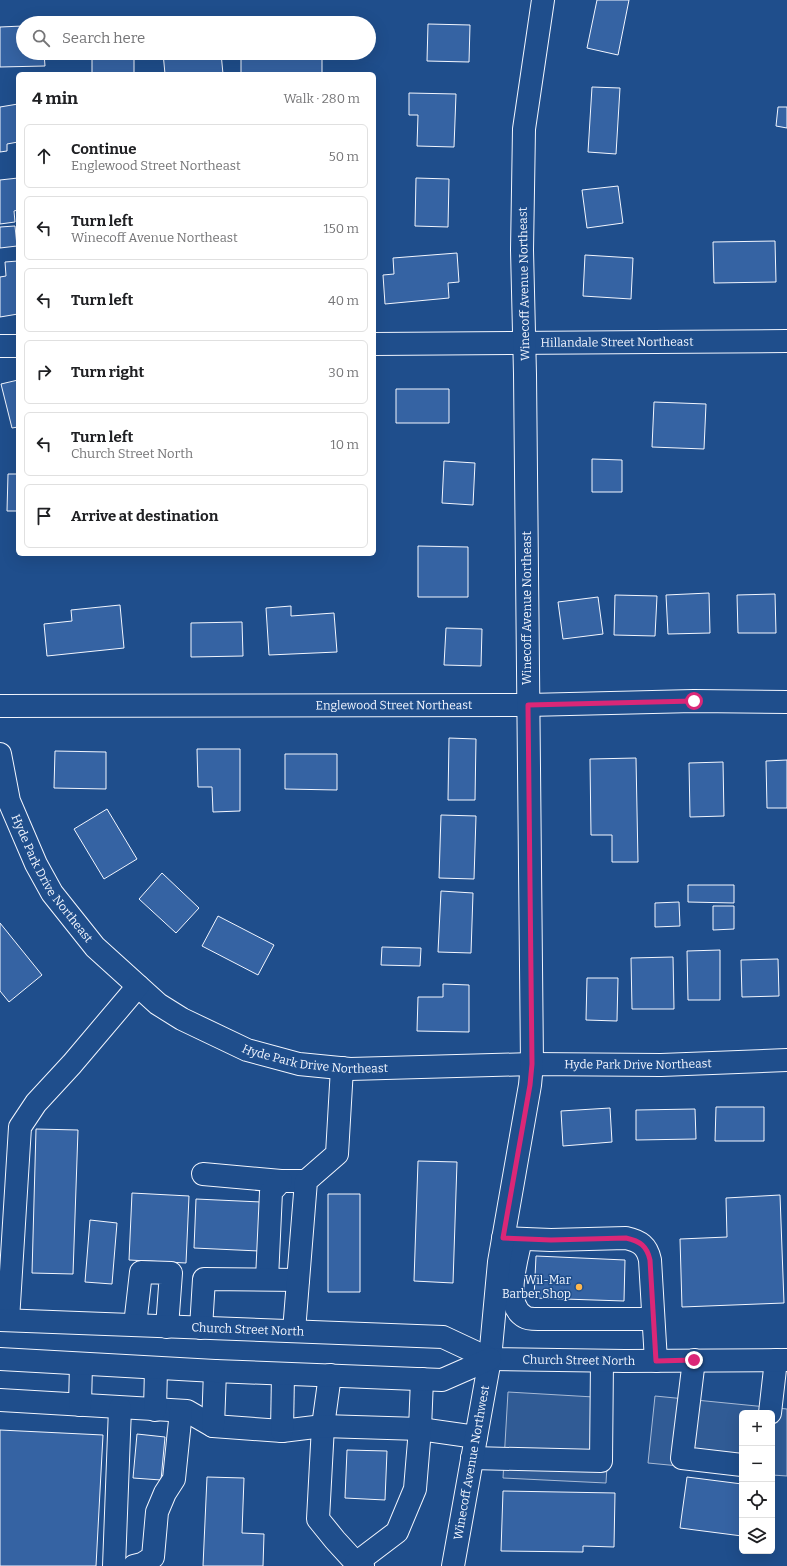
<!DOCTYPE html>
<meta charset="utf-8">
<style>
:root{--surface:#fff;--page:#f2f2f2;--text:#202124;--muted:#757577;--line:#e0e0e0}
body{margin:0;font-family:Bitter,serif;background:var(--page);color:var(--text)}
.controls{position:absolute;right:12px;bottom:12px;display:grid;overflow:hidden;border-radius:6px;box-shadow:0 4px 16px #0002}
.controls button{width:36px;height:36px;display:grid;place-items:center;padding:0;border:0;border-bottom:1px solid var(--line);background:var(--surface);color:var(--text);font:20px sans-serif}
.stop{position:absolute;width:12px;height:12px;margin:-9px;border:3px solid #db2777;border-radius:50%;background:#fff}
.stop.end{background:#db2777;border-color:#fff;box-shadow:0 1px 4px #0008}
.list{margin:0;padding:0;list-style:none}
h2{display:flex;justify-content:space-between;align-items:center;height:52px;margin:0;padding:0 16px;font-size:17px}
h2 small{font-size:13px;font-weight:400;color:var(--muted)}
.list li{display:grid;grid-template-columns:26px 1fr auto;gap:12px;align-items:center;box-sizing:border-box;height:64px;margin:0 8px 8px;padding:0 8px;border:1px solid var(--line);border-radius:6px}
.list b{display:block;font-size:15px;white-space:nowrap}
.list p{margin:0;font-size:13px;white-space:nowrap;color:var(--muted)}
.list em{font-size:13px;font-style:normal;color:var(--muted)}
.icon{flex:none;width:22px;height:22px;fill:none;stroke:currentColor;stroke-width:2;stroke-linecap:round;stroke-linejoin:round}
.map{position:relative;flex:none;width:787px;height:1566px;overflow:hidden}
.search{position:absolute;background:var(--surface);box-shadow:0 4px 16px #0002;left:16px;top:16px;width:360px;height:44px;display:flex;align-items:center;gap:10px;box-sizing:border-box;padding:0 14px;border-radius:22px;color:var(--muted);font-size:15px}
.panel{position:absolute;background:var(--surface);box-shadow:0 4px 16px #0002;left:16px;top:72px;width:360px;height:484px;border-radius:6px}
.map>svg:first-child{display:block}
.parking{fill:#305b95;stroke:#a8bbd7}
.building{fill:#3563a3;stroke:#f2f6ff}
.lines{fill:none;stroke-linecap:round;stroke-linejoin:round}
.minor-casing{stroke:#f2f6ff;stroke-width:24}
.major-casing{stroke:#f2f6ff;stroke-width:24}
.minor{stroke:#1f4e8c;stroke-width:22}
.major{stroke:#1f4e8c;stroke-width:22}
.route{stroke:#db2777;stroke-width:5}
.poi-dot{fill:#ffb74d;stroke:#1f4e8c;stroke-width:1.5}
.labels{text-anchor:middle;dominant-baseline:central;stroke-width:3;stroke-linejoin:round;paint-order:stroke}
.street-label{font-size:12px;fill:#f2f6ff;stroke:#1f4e8c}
.poi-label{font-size:12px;fill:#f2f6ff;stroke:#1f4e8c;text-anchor:end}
</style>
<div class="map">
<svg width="787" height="1566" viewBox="0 0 787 1566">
<rect width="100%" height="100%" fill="#1f4e8c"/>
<path class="parking" d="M508,1392L611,1398L606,1483L503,1478Z
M655,1396L787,1409V1476L772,1475V1413H742V1472L648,1463Z"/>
<path class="building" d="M597,0H629L618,55L587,48Z
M428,24L470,25L469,62L427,61Z
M23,26V53H44L45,66L0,67V27Z
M92,53H134V74H92Z
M163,53H221L223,74H165Z
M241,53L322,54V74H241Z
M592,87L620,88L616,154L588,152Z
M409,93L456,94L454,147L417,146L418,115H409Z
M18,104V142L7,144V151L0,152V107Z
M778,107H787V128L776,126Z
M18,178V210L14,211L15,222L0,224V180Z
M416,178L449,179L448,227L415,226Z
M618,186L623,223L587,228L582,190Z
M15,226L17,246L0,248V227Z
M775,241L776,282L714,283L713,242Z
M457,253L459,282L448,283L449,298L385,304L383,275L394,274L393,258Z
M585,255L633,258L631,299L583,296Z
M18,261V314L0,317V277L6,276L5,262Z
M18,380V427L12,428L1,384Z
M396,389H449V423H396Z
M654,402L706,404L704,449L652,447Z
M592,459L622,460V492H592Z
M444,461L475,463L473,505L442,503Z
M8,474H18V511H7Z
M418,546L468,547V597H418Z
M709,593L710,633L668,634L666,595Z
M775,594L776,633H738L737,595Z
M615,595L657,596L655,636L614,635Z
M598,597L603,634L563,639L558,602Z
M120,605L124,648L47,656L44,624L72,621L71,610Z
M291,606V616L334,613L337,652L269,655L266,608Z
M242,622L243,656L191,657V623Z
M446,628L482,629L481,666L444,665Z
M449,738L476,739L475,800H448Z
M197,749H240V811L213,812L212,787H198Z
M55,751L106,752V789L54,788Z
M285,754H337V790L285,789Z
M636,758L638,862H612V835H591L590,759Z
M787,760V808H767L766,761Z
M723,762L724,816L690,817L689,763Z
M107,809L137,859L104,879L74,829Z
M441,815L476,816L474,879L439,878Z
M162,873L199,908L176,933L139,899Z
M688,885H734V903L688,902Z
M441,891L473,893L471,953L438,952Z
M679,902L680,926L655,927V903Z
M713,906H734V929L713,930Z
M218,916L274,945L258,975L202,946Z
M0,923L42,975L9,1002L0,991Z
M382,947L421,948L420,966L381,965Z
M720,950V1000H688L687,951Z
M673,957L674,1009H632L631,958Z
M778,959L779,996L742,997L741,960Z
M587,978H618L617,1021L586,1020Z
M443,984L469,985V1032L417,1031L418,997H443Z
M716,1107H764V1141H715Z
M610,1108L612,1142L563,1146L561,1111Z
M695,1109L696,1139L636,1140V1110Z
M36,1129L78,1130L73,1274L32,1273Z
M418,1161L457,1162L453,1283L414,1281Z
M132,1193L189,1196L186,1263L129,1260Z
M328,1194H360V1292H328Z
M780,1195L784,1303L682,1307L680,1239L727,1237L726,1198Z
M196,1199L261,1202L259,1251L194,1248Z
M90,1220L117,1223L112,1284L85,1282Z
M536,1256L625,1260L624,1301L534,1298Z
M0,1430L103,1435L96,1566H0Z
M137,1434L165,1437L161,1480L133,1478Z
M347,1450L387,1451L385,1500L345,1498Z
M207,1477L244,1478L242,1533L264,1534L263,1566H203Z
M687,1477L742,1484V1536L680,1528Z
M503,1491L615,1493L614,1547L583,1546V1552L501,1551Z"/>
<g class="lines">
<defs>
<g id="minor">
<path id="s1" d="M374,344L787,341"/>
<path d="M0,346H18"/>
<path id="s2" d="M0,706L528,705L694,701L787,702"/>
<path id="s3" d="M0,754L9,801L36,864L52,893L95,947L158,1004L182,1019L247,1050L299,1064L350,1069L532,1064L661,1065L787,1060"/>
<path d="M203,1174L281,1181H306"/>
<path d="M503,1238L551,1240L626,1238C640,1241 647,1246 650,1260L656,1361"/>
<path d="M521,1239C517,1259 502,1305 525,1317C528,1319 534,1319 538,1319H653"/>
<path d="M267,1279L271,1192L281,1181"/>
<path d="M8,1320L20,1127L36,1103L72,1064L138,986"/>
<path d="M135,1325L141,1272L171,1273L167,1327"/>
<path d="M201,1328L204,1279L298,1280"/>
<path d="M294,1331L306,1181L337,1154L342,1068"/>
<path d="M694,1360L682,1458L742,1465"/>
<path d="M330,1375L323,1426L318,1519L335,1540L356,1563L363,1566"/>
<path d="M0,1400L187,1411L213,1426L282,1431L323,1426L420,1429L476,1437"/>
<path d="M80,1405L81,1364"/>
<path d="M155,1410L156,1368"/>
<path d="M770,1413L776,1360"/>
<path d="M213,1426L215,1371"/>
<path d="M282,1431L283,1374"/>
<path d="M472,1458L601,1461L602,1361"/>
<path d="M356,1563L397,1532L415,1489L420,1429L422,1379"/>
<path d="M114,1566L120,1408"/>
<path d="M134,1566L142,1564L153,1557L157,1512L165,1493L174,1479L181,1411"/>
<path id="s4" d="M453,1566L490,1359L499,1262L530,1085L532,1064L525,374L522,250L524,129L543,0"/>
</g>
<g id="major">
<path id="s5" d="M0,1320L443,1337L490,1359L625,1361L787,1360"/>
<path d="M0,1359L215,1371L442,1380L490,1359"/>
</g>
</defs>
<use href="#minor" class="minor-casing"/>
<use href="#major" class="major-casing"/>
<use href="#minor" class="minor"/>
<use href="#major" class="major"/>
</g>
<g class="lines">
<path class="route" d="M694,1360L656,1361L650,1260C647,1246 640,1241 626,1238L551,1240L503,1238L530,1085L532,1064L528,705L694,701"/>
</g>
<circle class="poi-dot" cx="579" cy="1287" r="4"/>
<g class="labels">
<g class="street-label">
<text transform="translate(524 284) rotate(-91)">Winecoff Avenue Northeast</text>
<text stroke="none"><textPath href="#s1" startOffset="243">Hillandale Street Northeast</textPath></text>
<text transform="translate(527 608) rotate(-90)">Winecoff Avenue Northeast</text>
<text stroke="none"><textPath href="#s2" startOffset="394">Englewood Street Northeast</textPath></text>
<text stroke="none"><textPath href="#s3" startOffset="137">Hyde Park Drive Northeast</textPath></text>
<text stroke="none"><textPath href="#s3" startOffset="473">Hyde Park Drive Northeast</textPath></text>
<text stroke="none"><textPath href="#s3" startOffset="797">Hyde Park Drive Northeast</textPath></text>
<text stroke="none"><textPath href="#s5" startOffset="248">Church Street North</textPath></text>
<text stroke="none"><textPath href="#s5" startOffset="584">Church Street North</textPath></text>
<text stroke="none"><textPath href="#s4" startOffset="105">Winecoff Avenue Northwest</textPath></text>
</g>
<g class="poi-label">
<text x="571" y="1280">Wil-Mar<tspan x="571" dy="14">Barber Shop</tspan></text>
</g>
</g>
</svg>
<div class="controls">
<button>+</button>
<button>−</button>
<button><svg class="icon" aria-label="locate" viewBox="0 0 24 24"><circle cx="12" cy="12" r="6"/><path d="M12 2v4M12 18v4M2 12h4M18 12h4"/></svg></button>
<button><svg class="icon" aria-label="layers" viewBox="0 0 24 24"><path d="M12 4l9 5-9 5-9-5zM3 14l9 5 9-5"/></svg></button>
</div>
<div class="stop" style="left:694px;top:701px"></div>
<div class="stop end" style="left:694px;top:1360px"></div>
<div class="search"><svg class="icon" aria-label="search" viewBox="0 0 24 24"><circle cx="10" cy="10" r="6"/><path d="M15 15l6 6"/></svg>Search here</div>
<section class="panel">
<h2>4 min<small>Walk · 280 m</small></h2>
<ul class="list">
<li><svg class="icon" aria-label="ahead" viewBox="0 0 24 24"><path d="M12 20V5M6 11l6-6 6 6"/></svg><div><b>Continue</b><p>Englewood Street Northeast</p></div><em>50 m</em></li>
<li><svg class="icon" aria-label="left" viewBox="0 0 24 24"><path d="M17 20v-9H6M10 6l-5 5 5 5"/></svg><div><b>Turn left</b><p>Winecoff Avenue Northeast</p></div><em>150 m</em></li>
<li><svg class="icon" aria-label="left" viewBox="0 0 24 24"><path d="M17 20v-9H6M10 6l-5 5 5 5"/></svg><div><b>Turn left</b></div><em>40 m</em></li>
<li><svg class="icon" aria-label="right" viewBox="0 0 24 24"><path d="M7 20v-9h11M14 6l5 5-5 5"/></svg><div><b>Turn right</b></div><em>30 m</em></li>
<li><svg class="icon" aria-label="left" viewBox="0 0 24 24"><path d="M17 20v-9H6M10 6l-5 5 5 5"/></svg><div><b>Turn left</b><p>Church Street North</p></div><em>10 m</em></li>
<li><svg class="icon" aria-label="arrive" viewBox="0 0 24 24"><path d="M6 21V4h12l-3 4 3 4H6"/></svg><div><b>Arrive at destination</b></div></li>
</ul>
</section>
</div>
